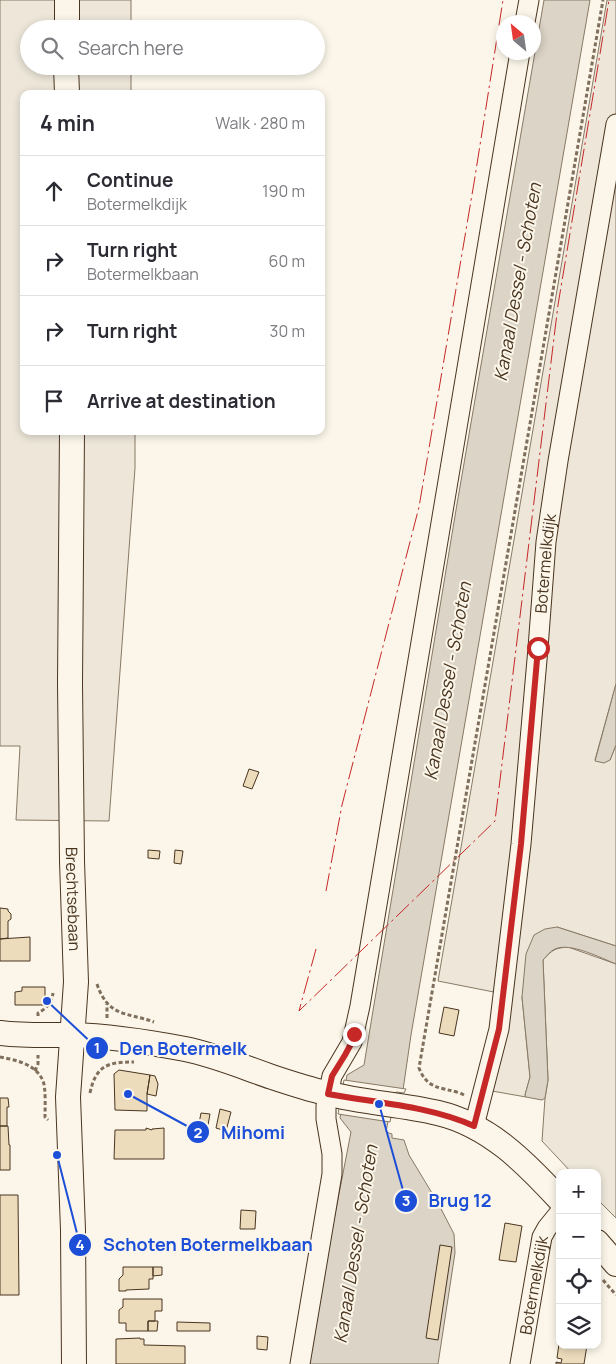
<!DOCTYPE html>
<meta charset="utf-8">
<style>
:root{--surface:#fff;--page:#f7f7f7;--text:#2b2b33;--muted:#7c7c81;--line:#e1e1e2}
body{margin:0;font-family:Manrope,sans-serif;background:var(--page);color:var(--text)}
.controls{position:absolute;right:15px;bottom:15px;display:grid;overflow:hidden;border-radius:10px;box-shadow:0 2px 8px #0003}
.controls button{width:45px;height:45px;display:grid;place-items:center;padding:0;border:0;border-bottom:1px solid var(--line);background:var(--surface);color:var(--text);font:25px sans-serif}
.compass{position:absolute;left:496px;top:15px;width:45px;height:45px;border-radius:50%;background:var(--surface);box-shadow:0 2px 8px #0003;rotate:331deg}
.stop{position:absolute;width:15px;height:15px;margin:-11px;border:4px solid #c62828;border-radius:50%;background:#fff}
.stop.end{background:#c62828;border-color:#fff;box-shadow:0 1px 5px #0008}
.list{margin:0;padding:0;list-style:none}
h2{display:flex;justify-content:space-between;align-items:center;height:65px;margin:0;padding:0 20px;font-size:21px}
h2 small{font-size:16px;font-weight:400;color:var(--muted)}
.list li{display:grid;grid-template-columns:32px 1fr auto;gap:15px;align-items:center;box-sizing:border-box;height:70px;padding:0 20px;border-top:1px solid var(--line)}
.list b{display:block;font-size:19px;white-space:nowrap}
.list p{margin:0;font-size:16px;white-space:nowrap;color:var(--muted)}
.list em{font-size:16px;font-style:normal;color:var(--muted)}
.icon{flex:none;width:28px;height:28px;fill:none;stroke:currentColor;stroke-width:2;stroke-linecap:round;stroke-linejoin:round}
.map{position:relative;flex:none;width:616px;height:1364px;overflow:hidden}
.search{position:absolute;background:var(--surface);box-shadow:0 2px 8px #0003;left:20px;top:20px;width:305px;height:55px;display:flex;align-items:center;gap:12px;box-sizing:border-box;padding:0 18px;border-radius:28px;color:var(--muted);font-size:19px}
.panel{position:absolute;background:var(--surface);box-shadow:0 2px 8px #0003;left:20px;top:90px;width:305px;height:345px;border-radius:10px}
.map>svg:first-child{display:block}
.green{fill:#ede6d9;stroke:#887966}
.water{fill:#dcd4c6;stroke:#887966}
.pier{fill:#fbf6e9;stroke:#887966}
.building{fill:#ecdcbc;stroke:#4a3520}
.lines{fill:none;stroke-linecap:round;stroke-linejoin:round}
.minor-casing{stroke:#4a3520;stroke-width:21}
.major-casing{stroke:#4a3520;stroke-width:26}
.path{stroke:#7f6f5c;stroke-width:3;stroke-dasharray:4 2.5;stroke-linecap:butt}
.minor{stroke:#fbf6e9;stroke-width:19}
.major{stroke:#fbf6e9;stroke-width:24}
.power{stroke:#c62828;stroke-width:1;stroke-dasharray:18 4 2.5 4;stroke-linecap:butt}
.route{stroke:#c62828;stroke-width:6}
.labels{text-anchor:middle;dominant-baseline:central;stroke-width:4;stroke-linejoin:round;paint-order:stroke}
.street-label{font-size:16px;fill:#4a3520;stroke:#fbf6e9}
.water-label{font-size:18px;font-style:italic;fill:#4a3520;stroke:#fbf6e9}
.leader{fill:none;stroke:#1d4ed8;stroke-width:2}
.callout-dot{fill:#1d4ed8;stroke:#fbf6e9;stroke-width:2}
.mark-label{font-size:15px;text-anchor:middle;font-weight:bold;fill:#fff}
.callout-label{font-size:18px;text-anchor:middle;font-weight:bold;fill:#1d4ed8;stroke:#fbf6e9;stroke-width:4;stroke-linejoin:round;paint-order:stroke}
</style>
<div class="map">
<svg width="616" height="1364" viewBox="0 0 616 1364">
<rect width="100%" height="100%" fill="#fbf6e9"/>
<path class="green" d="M0,0H131V29H29V66H131V94H24V431H135V468L109,821L16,820L20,746H0Z
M607,0H616V684L595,760L603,762L610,760L616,745V946L557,927L522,997L530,1077L525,1095L526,1097L492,1091L509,995L438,981Z
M568,947L616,964V1218L597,1199V1173H572L542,1141L545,1098L548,1080L543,960C552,950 555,948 568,947Z"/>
<path class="water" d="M544,0H590L411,1035L403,1090H394L386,1132L392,1134V1138L404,1140L409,1155L438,1203L454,1234L455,1253L438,1364H306L351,1132L340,1118L347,1075L364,1065L457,504Z
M616,684V745L610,760L604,763L595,761Z
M557,927L616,946V964C601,958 570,942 555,949C550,951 547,956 543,960L548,1080L545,1098L542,1100L526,1097L525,1095L530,1077L522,997L526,954L534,935L545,929Z"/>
<path class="pier" d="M344,1080L406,1089L404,1093L396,1092L390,1122L338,1114Z"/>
<path class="building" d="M249,769L259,772L252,789L243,786Z
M148,850L160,851L159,859L148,858Z
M175,850L183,851L181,864L174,863Z
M0,908L8,909V911L11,914V919L8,921V938L0,939Z
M30,937V961H0V939Z
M22,987H45V1005H15V992L22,991Z
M444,1007L459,1010L454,1036L439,1033Z
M119,1070L150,1075L147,1094V1111L115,1110L114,1074Z
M150,1075L155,1076L158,1084L156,1096L147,1094Z
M0,1098H8L9,1107H7V1126H0Z
M220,1109L231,1112L226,1131L216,1128Z
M201,1113L210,1114L206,1136L197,1134Z
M0,1126H8L9,1145H10V1170H0Z
M146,1128L152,1130V1129L164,1128V1159H114L115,1130H146Z
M0,1195H18L19,1295H0Z
M241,1210L256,1211L255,1229H240Z
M505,1223L522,1226L516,1262L499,1260Z
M440,1245L452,1247L438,1340L426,1338Z
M123,1267H153V1279H149V1289L126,1290V1291H119V1279L123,1275Z
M153,1267H162V1275L153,1276Z
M123,1299H162V1311H155V1321H148V1331H126V1323H119V1310L123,1307Z
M148,1321H158L157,1331H148Z
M177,1322L210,1323V1331H177Z
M257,1336L268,1337L267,1350L257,1349Z
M560,1337V1345H587L584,1364H556V1362L561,1363L562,1359L557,1358Z
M140,1338V1339H144V1345L185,1346V1364H116V1339Z"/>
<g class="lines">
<defs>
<g id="minor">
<path d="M525,22L529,0"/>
<path id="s1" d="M474,1126L499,1029L521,844L538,648L546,542L558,461L616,124"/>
<path d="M300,1364L332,1174V1154L326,1119V1106L332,1076L352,1042L360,1006L520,52"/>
<path id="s2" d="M520,1364L542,1237L547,1228L560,1212"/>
</g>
<g id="major">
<path d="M67,29V0"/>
<path d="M66,66L67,94"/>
<path id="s3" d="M72,431L70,683L72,861L76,982L68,1097L73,1230L74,1364"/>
<path d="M0,1033C24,1036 48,1035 72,1035C110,1036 148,1042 185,1049C215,1055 243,1067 272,1077C290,1083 308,1089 326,1093C363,1103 401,1104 438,1113C489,1125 526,1163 560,1200"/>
<path d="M597,1242L616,1264"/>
</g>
</defs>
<use href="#minor" class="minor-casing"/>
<use href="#major" class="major-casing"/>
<path class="path" d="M97,984C108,1017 126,1012 154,1022
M38,1016V1013C46,1009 52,1002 53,993
M107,1018V1004
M0,1057C16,1060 36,1064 43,1081C46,1088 45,1109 45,1117L48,1120
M35,1071L38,1064V1055
M90,1093C96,1065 108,1062 134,1062
M464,1095L460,1093C440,1087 427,1089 419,1068L603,0
M603,1280L616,1295"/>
<use href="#minor" class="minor"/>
<use href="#major" class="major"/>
<path class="power" d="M326,891L342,805L419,507L474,183L503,0
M316,949L299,1011L495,821L558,305L609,0"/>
</g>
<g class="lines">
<path class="route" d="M354,1034L352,1042L345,1055L332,1076L328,1094C377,1103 429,1106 474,1126L499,1029L521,844L538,648"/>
</g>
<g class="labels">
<g class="street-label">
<text stroke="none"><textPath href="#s1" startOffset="568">Botermelkdijk</textPath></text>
<text stroke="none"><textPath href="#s3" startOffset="468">Brechtsebaan</textPath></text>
<text stroke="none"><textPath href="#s2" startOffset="80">Botermelkdijk</textPath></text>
</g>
<g class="water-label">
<text transform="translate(517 282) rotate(-80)">Kanaal Dessel - Schoten</text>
<text transform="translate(447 681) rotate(-80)">Kanaal Dessel - Schoten</text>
<text transform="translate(355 1244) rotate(-81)">Kanaal Dessel - Schoten</text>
</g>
</g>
<path class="leader" d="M47 1001L97 1048M128 1094L198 1132M379 1104L406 1201M57 1155L80 1245"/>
<g class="callout-dot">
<circle cx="47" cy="1001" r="5"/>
<circle cx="128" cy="1094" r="5"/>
<circle cx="379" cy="1104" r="5"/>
<circle cx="57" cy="1155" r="5"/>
<circle cx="97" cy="1048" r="12"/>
<circle cx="198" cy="1132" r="12"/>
<circle cx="406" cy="1201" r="12"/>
<circle cx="80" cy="1245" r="12"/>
</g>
<g class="mark-label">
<text x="97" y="1053">1</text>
<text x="198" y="1138">2</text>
<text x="406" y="1206">3</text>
<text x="80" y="1250">4</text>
</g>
<g class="callout-label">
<text x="183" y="1055">Den Botermelk</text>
<text x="253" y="1139">Mihomi</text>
<text x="460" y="1207">Brug 12</text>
<text x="208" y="1251">Schoten Botermelkbaan</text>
</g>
</svg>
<div class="controls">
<button>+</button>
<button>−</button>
<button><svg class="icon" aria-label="locate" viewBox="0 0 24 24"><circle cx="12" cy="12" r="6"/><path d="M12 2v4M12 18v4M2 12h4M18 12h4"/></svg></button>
<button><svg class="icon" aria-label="layers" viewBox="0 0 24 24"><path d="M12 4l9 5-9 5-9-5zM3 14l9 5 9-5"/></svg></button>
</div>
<svg class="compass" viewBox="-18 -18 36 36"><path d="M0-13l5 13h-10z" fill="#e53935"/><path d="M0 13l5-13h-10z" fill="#7c7c81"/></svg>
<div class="stop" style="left:538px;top:648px"></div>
<div class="stop end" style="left:354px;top:1034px"></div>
<div class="search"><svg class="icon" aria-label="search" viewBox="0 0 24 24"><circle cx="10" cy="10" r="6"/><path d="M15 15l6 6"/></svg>Search here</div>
<section class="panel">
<h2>4 min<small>Walk · 280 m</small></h2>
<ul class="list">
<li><svg class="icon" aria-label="ahead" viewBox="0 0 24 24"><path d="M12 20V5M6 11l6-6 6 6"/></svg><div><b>Continue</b><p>Botermelkdijk</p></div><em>190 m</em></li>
<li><svg class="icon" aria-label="right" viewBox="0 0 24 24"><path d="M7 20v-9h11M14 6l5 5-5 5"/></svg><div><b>Turn right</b><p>Botermelkbaan</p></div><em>60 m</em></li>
<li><svg class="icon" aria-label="right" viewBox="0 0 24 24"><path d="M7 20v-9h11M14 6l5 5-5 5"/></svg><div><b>Turn right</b></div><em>30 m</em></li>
<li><svg class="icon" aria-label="arrive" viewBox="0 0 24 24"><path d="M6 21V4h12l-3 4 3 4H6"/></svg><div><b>Arrive at destination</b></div></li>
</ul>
</section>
</div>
